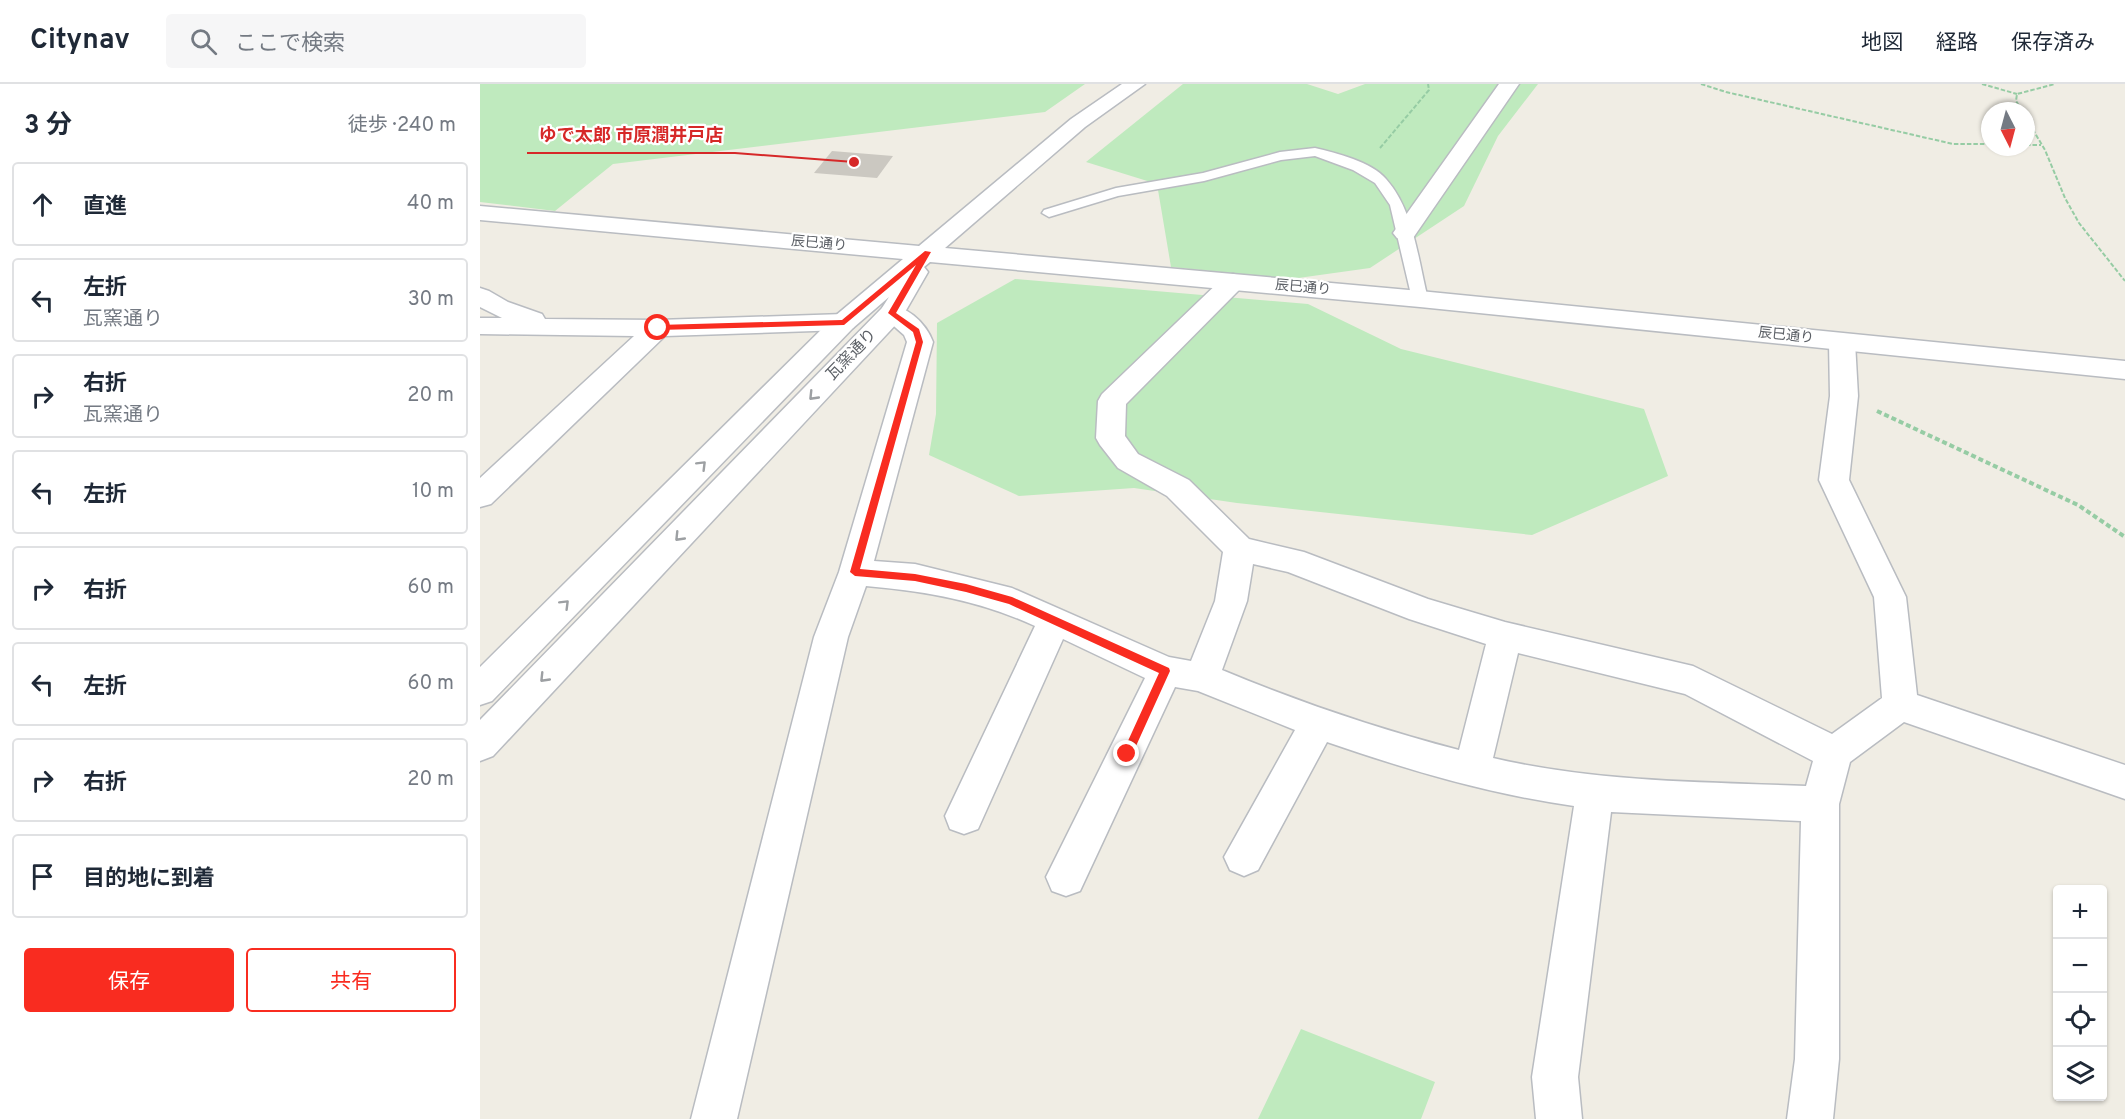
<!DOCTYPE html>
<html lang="ja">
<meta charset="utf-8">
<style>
:root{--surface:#fff;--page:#f6f6f7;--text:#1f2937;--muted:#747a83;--line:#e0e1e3;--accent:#f92c20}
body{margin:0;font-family:Overpass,"Noto Sans JP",sans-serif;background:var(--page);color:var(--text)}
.controls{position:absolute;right:18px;bottom:18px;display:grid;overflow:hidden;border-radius:6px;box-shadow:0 2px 4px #0004}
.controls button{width:54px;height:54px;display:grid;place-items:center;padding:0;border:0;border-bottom:2px solid var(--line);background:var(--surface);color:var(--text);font:30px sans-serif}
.compass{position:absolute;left:1501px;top:18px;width:54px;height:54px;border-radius:50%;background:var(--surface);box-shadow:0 2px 4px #0004;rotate:174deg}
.stop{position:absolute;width:18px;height:18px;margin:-14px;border:4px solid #f92c20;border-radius:50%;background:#fff}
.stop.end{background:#f92c20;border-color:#fff;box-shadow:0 2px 6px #0008}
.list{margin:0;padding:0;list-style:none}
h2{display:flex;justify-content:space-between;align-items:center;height:78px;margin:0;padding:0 24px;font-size:26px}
h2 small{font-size:20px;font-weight:400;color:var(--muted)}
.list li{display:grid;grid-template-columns:39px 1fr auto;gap:18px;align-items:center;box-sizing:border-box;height:84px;margin:0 12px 12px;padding:0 12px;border:2px solid var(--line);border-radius:6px}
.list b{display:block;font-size:22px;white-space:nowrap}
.list p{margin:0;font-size:20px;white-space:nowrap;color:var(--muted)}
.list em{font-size:20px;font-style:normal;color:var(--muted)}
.actions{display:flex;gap:12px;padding:18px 24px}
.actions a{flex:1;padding:14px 0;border:2px solid var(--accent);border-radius:6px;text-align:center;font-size:21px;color:var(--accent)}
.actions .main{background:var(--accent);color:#fff}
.icon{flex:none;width:33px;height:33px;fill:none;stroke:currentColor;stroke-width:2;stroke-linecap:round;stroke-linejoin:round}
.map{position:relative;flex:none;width:1645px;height:1035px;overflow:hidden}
header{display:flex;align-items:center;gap:36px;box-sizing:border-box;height:84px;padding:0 30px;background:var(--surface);border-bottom:2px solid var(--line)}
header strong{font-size:28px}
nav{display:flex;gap:33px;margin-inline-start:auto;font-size:21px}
.search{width:420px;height:54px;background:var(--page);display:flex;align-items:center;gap:15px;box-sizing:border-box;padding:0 21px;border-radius:6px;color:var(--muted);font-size:22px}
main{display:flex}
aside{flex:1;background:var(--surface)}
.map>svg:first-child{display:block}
.green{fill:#bfeabe}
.building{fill:#cbc8c1}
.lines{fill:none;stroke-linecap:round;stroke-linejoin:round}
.service-casing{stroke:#b9bcc1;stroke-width:3}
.minor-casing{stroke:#b9bcc1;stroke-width:3}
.tertiary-casing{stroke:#b9bcc1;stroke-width:3}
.path-far1{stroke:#96cca4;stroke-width:2;stroke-dasharray:4.5 2;stroke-linecap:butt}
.path{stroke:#96cca4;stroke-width:4;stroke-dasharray:5 3;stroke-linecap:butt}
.service{fill:#fff;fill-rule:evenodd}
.minor{fill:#fff;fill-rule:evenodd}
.tertiary{fill:#fff;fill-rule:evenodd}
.oneway{stroke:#9da0a3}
.route{fill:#f92c20}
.labels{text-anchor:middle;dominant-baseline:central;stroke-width:4.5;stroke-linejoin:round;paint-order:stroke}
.far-street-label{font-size:14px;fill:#5c6066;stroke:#fff}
.street-label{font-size:16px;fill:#5c6066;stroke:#fff}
.leader{fill:none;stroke:#d62828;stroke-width:2}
.callout-dot{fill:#d62828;stroke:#fff;stroke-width:2}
.callout-label{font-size:18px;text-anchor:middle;font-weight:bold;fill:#d62828;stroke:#fff;stroke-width:4.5;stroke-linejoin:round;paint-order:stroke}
</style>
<header>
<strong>Citynav</strong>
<div class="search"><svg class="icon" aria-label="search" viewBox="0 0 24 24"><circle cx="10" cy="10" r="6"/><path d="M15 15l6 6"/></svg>ここで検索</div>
<nav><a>地図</a><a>経路</a><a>保存済み</a></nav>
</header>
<main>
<aside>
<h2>3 分<small>徒歩 · 240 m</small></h2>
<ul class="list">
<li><svg class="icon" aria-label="ahead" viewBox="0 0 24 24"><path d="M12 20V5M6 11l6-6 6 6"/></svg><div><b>直進</b></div><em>40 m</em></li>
<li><svg class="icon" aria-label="left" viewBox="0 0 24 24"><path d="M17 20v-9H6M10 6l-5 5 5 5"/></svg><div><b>左折</b><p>瓦窯通り</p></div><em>30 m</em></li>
<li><svg class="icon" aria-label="right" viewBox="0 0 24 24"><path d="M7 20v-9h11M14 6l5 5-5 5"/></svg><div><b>右折</b><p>瓦窯通り</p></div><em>20 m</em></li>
<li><svg class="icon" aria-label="left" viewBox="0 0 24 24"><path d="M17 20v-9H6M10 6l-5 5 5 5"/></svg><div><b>左折</b></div><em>10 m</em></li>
<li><svg class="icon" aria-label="right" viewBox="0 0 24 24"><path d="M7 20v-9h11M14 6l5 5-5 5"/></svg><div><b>右折</b></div><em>60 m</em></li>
<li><svg class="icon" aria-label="left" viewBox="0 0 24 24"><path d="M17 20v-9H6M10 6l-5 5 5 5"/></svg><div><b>左折</b></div><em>60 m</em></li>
<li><svg class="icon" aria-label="right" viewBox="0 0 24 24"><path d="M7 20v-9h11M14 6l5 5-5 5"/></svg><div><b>右折</b></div><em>20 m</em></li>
<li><svg class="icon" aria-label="arrive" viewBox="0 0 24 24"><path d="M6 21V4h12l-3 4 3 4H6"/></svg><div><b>目的地に到着</b></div></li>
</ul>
<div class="actions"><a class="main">保存</a><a>共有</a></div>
</aside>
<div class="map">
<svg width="1645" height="1035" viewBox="0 0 1645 1035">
<rect width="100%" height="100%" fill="#f0ede4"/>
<path class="green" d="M0,0H605L565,28L133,80L75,127L0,118Z
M703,0H827L858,10L885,0H1058L1018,52L984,122L890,184L811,195L691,183L677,100L606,78Z
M535,195L828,220L921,265L1164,325L1188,392L1052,451L757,419L654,404L539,412L449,371L456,330L457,239Z
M821,945L955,998L941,1035H778Z"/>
<path class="building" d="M352,67L413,72L397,94L334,89Z"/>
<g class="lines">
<defs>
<path id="service" d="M835,64C856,69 892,78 906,95C934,126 938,176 948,215L946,218H934L932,215L910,121L895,99L873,86L835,72L801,76L724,97L638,112L569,133L562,129L564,126L636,104L723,89L800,68Z"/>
<path id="minor" d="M1019,0H1039L933,154L925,156L917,154L913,149Z
M753,190L762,193L765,198L762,203L646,320L645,352L658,370L709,396L769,455L824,468L948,515L1025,538L1213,582L1352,650L1402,614L1394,513L1339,396L1350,312L1349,258L1353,252L1362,250L1371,252L1375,258L1378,312L1369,396L1426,513L1437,611L1645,681V715L1424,638L1370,678L1359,720V975L1353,1035H1307L1315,975L1321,737L1131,728L1098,993L1102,1035H1056L1052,993L1094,722C1009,710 928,686 847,658L778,786L764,792L750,786L744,773L815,646L718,607L695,603L600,807L586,812L572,807L566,793L665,594L583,555L498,745L484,750L470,745L465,732L555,542C501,517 445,507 386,502L368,553L257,1035H211L334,553L359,488L427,258L424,251L399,229L403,223C425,218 446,239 453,258L394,477L435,480L532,504L689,573L711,577L735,517L743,468L687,412L638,384L620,361L616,354L618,317L622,310L744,193ZM773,480L808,488L929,535L1006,560L979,666C898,645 819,618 742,586L767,517ZM1038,569L1205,610L1333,677L1326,702C1221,698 1116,698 1013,674Z
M0,204L9,207L28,218L62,230L65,235L178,236L364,230L373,232L377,238L373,244L364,246L185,252L11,420L0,423V394L154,252L0,250V234H22L0,223Z"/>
<path id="tertiary" d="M642,0H665L605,43L465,164L940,207L1645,277V295L940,223L450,178L444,183L448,188L421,235L13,672L0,677V636L402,224L409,213L373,244L12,617L0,621V583L355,232L423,175L0,136V122L439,162L591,35Z"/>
</defs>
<use href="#service" class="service-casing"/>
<use href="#minor" class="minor-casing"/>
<use href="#tertiary" class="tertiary-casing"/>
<path class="path-far1" d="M1221,0L1246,8L1473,60H1510
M1502,0L1537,10
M1542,27L1536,17L1537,10L1575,0
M1546,34L1565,66L1585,114L1599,139L1645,197
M1546,61H1561
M900,64L949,6L948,0"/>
<path class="path" d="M1397,327L1598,421L1645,453"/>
<use href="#service" class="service"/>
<use href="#minor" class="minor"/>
<use href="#tertiary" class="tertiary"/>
</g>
<defs><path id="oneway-chevron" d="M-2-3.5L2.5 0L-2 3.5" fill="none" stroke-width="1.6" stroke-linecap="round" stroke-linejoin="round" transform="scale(1.5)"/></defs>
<g class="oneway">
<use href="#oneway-chevron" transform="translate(333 312) rotate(134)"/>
<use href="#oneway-chevron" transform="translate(222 381) rotate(-45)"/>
<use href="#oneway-chevron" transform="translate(199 453) rotate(134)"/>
<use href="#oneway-chevron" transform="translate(85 520) rotate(-45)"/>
<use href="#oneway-chevron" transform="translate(64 594) rotate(134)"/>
</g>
<path class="route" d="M445,167L451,168L416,229L439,245L443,258L380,485L435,490L486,500L532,513L689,584L690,587L651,673H643L642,670L679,589L529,520L486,508L435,497L375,492L370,488L436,258L433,248L408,229L436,181L364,241L178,246L174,244L178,241L362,236Z"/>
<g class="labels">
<g class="far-street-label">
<text transform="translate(339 160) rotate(5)">辰巳通り</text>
<text transform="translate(823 204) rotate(5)">辰巳通り</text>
<text transform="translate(1306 252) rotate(6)">辰巳通り</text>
</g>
<g class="street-label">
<text transform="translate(372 271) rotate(-46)">瓦窯通り</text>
</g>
</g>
<path class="leader" d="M374 78L255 69H47"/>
<circle class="callout-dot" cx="374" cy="78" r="6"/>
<g class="callout-label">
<text x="151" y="57">ゆで太郎 市原潤井戸店</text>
</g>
</svg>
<div class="controls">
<button>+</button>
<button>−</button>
<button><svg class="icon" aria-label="locate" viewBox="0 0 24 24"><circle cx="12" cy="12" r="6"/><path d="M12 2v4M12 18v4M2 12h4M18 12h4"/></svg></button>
<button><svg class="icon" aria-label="layers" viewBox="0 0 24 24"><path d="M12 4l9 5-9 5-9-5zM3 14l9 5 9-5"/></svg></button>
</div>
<svg class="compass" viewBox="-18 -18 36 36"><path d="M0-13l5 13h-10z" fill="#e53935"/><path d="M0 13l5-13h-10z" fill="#747a83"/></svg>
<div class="stop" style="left:178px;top:244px"></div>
<div class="stop end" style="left:647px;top:670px"></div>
</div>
</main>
